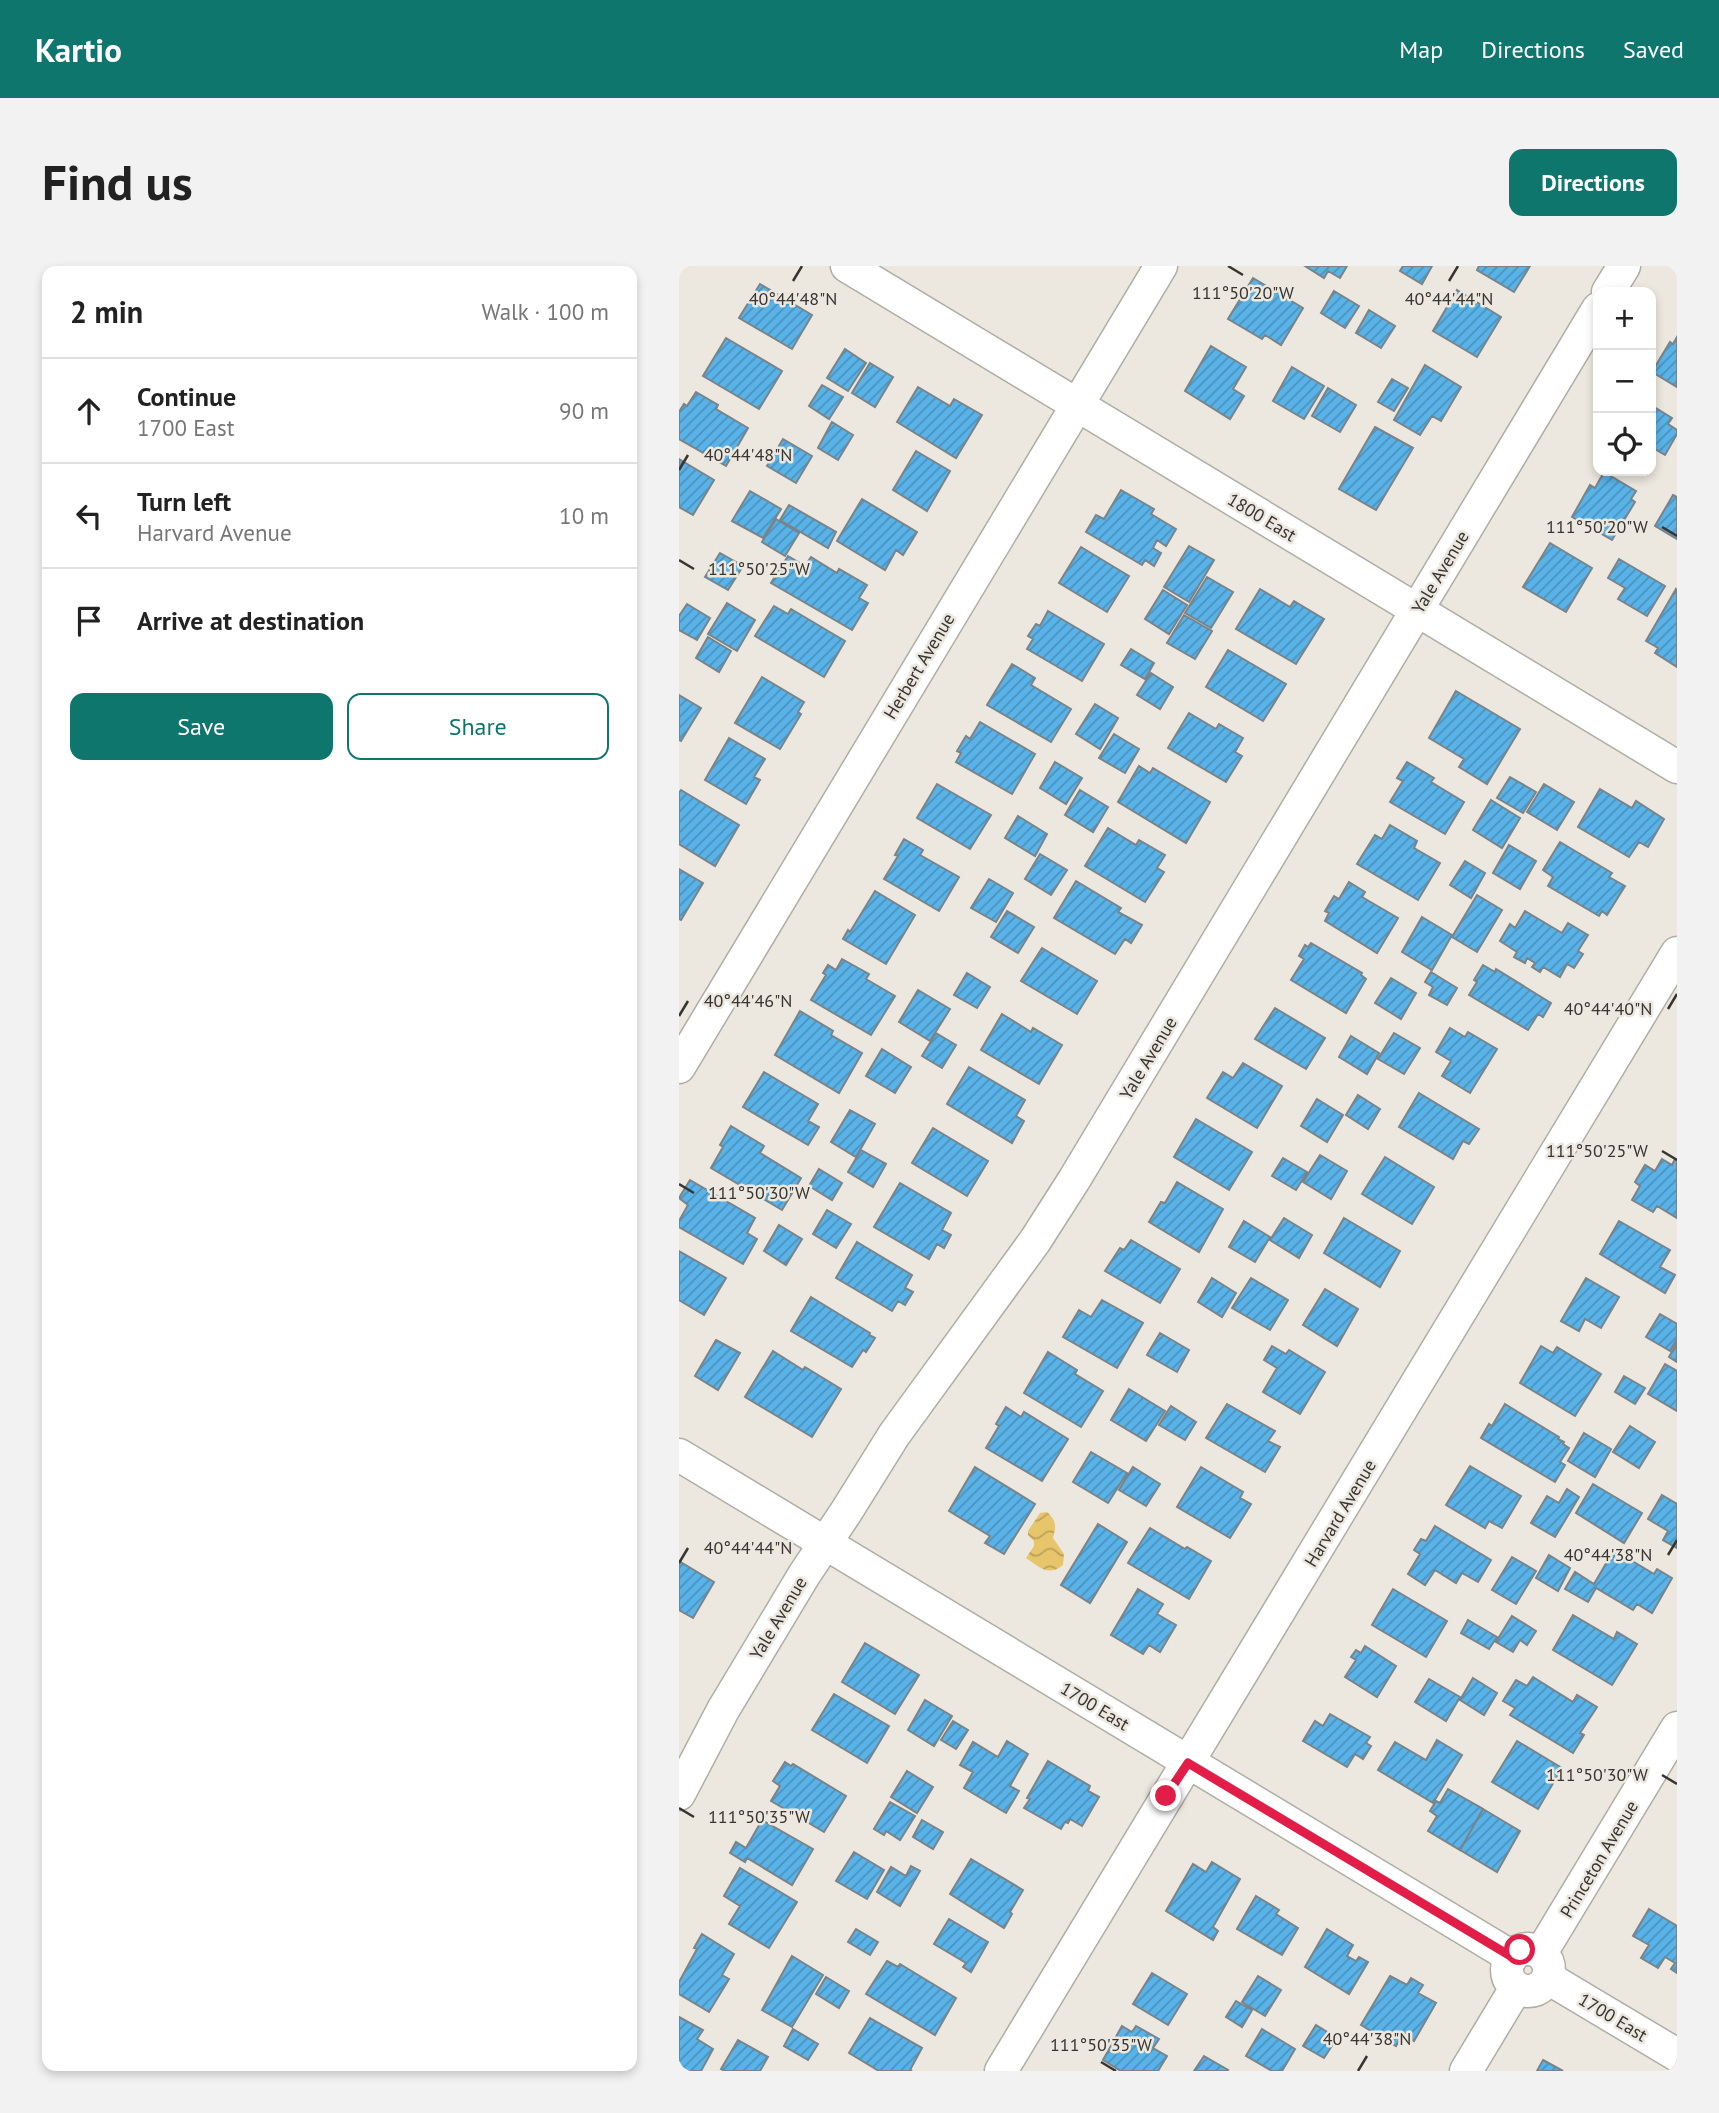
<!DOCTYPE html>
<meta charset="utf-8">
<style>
:root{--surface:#fff;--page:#f2f2f2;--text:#222;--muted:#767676;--line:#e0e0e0;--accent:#0f766e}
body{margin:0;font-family:"PT Sans",sans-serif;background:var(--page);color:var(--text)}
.controls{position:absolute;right:21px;top:21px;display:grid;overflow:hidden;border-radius:14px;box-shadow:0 4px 10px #0003}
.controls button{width:63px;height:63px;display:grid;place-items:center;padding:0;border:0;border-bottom:2px solid var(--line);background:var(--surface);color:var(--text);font:35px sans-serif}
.stop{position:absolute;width:21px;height:21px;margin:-16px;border:5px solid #e11d48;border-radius:50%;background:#fff}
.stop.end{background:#e11d48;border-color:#fff;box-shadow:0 2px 7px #0008}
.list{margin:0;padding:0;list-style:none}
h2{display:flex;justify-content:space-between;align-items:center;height:91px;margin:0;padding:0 28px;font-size:30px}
h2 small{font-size:23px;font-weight:400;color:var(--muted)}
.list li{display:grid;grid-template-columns:46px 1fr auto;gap:21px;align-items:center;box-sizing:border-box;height:105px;padding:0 28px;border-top:2px solid var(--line)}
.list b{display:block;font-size:26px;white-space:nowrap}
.list p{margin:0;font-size:23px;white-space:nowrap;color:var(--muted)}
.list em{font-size:23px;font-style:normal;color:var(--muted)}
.actions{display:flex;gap:14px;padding:21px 28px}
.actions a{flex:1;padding:16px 0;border:2px solid var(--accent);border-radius:14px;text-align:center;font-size:24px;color:var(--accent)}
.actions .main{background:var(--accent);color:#fff}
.icon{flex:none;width:38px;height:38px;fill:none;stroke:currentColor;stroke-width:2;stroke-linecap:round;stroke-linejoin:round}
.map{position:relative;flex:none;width:998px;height:1805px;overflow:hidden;border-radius:14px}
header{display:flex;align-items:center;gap:42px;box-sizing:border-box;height:98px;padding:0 35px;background:var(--accent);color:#fff}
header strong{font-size:33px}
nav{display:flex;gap:38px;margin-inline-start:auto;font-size:24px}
.intro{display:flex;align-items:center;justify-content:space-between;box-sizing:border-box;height:168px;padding:0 42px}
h1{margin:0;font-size:49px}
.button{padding:18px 32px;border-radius:14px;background:var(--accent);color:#fff;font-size:24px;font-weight:700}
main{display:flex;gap:42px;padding:0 42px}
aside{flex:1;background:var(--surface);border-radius:14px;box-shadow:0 4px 10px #0003}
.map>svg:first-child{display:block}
.water{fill:url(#water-waves)}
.building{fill:url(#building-hatch);stroke:#7a8388;stroke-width:2}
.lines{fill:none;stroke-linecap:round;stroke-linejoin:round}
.minor-casing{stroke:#b0ada4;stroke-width:35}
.minor{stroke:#fff;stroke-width:32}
.route{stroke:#e11d48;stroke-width:9}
.ticks{fill:none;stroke:#373532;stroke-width:2.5}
.labels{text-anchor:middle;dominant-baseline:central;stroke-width:5;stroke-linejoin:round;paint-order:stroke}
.street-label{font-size:18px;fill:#373532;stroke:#ece8df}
.ticks-label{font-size:18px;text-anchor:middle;fill:#373532;stroke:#ece8df;stroke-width:5;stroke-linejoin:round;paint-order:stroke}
</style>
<header>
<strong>Kartio</strong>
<nav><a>Map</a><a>Directions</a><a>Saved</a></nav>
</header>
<div class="intro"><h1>Find us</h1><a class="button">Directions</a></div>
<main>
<aside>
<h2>2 min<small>Walk · 100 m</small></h2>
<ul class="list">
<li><svg class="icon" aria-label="ahead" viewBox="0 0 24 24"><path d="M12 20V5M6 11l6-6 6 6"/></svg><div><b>Continue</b><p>1700 East</p></div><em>90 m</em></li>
<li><svg class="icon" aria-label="left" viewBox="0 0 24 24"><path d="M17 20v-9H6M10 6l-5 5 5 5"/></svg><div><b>Turn left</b><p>Harvard Avenue</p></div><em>10 m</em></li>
<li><svg class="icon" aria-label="arrive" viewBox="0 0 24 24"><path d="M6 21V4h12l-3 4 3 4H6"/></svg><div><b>Arrive at destination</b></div></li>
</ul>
<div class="actions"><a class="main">Save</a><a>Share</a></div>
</aside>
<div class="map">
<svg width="998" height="1805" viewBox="0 0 998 1805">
<defs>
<pattern id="water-waves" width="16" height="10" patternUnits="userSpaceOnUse" patternTransform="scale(1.75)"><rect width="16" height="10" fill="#e7c56b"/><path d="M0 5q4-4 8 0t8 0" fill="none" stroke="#bca159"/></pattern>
<pattern id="building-hatch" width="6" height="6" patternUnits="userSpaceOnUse" patternTransform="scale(1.75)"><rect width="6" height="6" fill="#59b3e8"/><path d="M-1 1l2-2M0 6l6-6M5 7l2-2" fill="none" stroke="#4a92bd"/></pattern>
</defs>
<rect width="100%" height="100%" fill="#ece8df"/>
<path class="water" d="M368,1246C378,1255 377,1260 374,1272L385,1288L384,1299C370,1311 360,1301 347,1292L355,1280V1275L349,1269V1265L361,1247Z"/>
<path class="building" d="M626,0H668L661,12L649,5L645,12Z
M724,0H753L743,18L721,5Z
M800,0H851L835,26L798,4Z
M574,12L624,42L602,79L586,69L583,73L549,53Z
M81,18L133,49L113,83L60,52Z
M778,24L822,51L798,91L754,65Z
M655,25L680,40L666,62L642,47Z
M690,44L716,60L702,82L677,67Z
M998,71V121L973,106L991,76L994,78Z
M47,72L103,105L80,143L24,110Z
M532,80L567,101L554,123L565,130L551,153L506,125Z
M166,83L187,97L169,125L148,112Z
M191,97L214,111L196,141L173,127Z
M746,99L782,121L762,155L753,150L741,169L715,154Z
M613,101L645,120L625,153L594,135Z
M713,113L729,122L715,145L699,136Z
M143,119L164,131L150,153L130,140Z
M239,121L271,140L275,133L303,149L277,192L218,156Z
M649,122L677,139L661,166L633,150Z
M17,126L39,139L37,143L69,162L47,200L0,173V146L5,138L8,140Z
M972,139L993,152L989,158L998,164V168L986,189L974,182L972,186Z
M153,156L174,169L159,194L139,182Z
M696,161L734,182L697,244L660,223Z
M104,173L133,190L117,217L88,200Z
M237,185L271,205L248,245L214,224Z
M0,193L35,214L14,249L0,241Z
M925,206L957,225L952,233L956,236L933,274L893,251L911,219L916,222Z
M442,224L475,243L472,248L497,263L487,280L478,274L474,282L482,287L475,300L466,294L463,299L407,266L417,249L425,253Z
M71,225L102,243L84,272L53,255Z
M994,229L998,231V273L976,260Z
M183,233L238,266L224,289L217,284L206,304L158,275Z
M110,239L157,266L149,282L101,254Z
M97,253L120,267L106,290L83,276Z
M871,277L913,302L887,346L844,321Z
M510,280L535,294L510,336L485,321Z
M402,281L450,310L428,346L380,317Z
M41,287L64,300L49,324L26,311Z
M109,290L126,300L132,291L158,307L160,303L188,319L180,332L189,337L173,364L92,317Z
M940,293L986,320L968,350L939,333L946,322L929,312Z
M528,311L554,326L532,362L506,347Z
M581,323L611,341L615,335L645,353L617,398L557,363Z
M997,323L998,324V401L976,387L979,382L967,375Z
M484,324L508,339L490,368L466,353Z
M48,337L76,354L58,385L29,368Z
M8,338L31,352L18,374L0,364V350Z
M95,340L109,348L112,343L166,375L145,411L76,370Z
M369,345L425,378L403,415L348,383L354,373L349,370L357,358L361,360Z
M505,349L533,365L516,393L488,377Z
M29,371L52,385L40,406L17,392Z
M452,383L475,397L466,413L442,399Z
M549,384L607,418L584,455L527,421Z
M333,398L356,412L352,419L392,443L372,476L308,439Z
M472,407L494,421L481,443L458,429Z
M83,411L125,436L119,446L122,448L101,483L56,457Z
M777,425L841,463L808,518L780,501L785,493L750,472Z
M0,429L22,442L2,475L0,474Z
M416,438L439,452L421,483L397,468Z
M510,447L537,463L540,458L564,472L556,486L563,490L547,516L489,482Z
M301,456L356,488L333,528L277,496L282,487L278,485L287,470L291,473Z
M435,468L460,483L446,507L420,492Z
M50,472L86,493L75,511L81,514L67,538L26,514Z
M376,496L403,512L387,538L361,522Z
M728,496L755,512L752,516L785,536L766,568L711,536L724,515L718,512Z
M460,500L471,507L474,502L531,536L507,577L439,536Z
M831,511L857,526L844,547L818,532Z
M258,518L312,549L291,583L238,552Z
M865,518L895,536L878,564L848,546Z
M921,523L953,542L957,535L985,553L969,581L960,576L950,591L899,561Z
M2,524L60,559L36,600L0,578V527Z
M401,524L429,541L414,566L386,549Z
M812,534L841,552L823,582L794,564Z
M339,550L368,568L356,590L326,572Z
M711,559L738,575L735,582L761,597L739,634L678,598L696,569L703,573Z
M429,562L457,579L460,574L486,589L478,602L485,606L466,636L406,600Z
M225,573L244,584L241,589L280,611L260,645L205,613L219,590L216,589Z
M881,576L933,607L930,611L946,620L928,649L923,645L920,650L869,620L874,611L864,604Z
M830,579L857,595L841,623L814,607Z
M361,588L388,604L372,629L346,613Z
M786,595L806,607L792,632L771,619Z
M0,603L24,617L2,654L0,653Z
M310,613L334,627L317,656L292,642Z
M397,615L442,642L439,646L463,659L452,677L446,673L436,688L375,652Z
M670,616L686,626L683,631L719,652L698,687L646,655L650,647L646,645L655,630L660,633Z
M196,625L236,649L207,698L164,673L169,664L171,666Z
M798,629L823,644L798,686L773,671Z
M328,645L355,661L339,687L312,671Z
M846,645L883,667L889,657L909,669L899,685L904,688L895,702L888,698L881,711L864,701L861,706L853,701L856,697L848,692L846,697L835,691L838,686L821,675L831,658L836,662Z
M743,651L773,669L753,704L723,686Z
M632,677L683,707L682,709L687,713L667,747L612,714L625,693L620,690L626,679L629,681Z
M363,682L418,715L398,748L342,715Z
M163,693L190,708L187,713L216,730L192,769L132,734L147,709L144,707L149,699L157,704Z
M804,699L816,706L817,703L872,737L864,751L859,748L849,764L790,729L798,716L795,714Z
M752,706L778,722L768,739L750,729L754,721L746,716Z
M288,707L311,721L298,742L275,729Z
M712,712L737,727L722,753L696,737Z
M239,724L271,743L251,775L220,756Z
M596,742L646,772L627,803L576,773Z
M121,745L154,765L152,769L183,787L160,827L96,789Z
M323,748L352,766L354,762L383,779L360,818L302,784Z
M771,762L786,771L789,766L818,783L791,827L763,810L772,795L757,786Z
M257,767L277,779L263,802L243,790Z
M715,767L741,782L725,808L699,793Z
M672,770L700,787L688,808L660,791Z
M203,783L232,801L216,827L187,810Z
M564,797L603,820L578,862L528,832L544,806L554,812Z
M290,801L346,834L337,850L345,855L333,877L268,838Z
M85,806L139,838L129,855L140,861L129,879L64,841Z
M740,827L800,863L790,878L784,875L774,893L720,861Z
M679,829L701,843L689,863L667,849Z
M638,833L664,849L648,876L622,860Z
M171,844L196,858L177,891L152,876Z
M517,853L573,886L550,924L495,891Z
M52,860L85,880L81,887L122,912L103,944L32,902L44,881L41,879Z
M254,862L309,895L288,930L233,897Z
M182,884L207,898L194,921L169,906Z
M641,889L668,905L652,933L624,916Z
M706,891L755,921L733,958L683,928Z
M604,892L628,906L617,924L593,910Z
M983,893L993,899L996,893L998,894V952L978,940L974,946L953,934L961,920L956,916L966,899L976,905Z
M140,903L163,917L153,934L130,920Z
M11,914L76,952L68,967L78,973L64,998L0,961V955L9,939L0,932Z
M498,916L544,943L520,986L470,956L482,936L486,937Z
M221,917L272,947L263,964L272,969L265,982L258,978L250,993L195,961Z
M148,944L172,958L157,982L134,968Z
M605,952L633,969L620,992L591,974Z
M665,952L721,985L701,1021L645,987Z
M565,955L591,971L576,996L550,981Z
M940,955L991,984L981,1001L996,1009L986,1027L921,988Z
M100,959L123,973L107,999L85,985Z
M452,974L501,1003L481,1037L426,1005L441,982L445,984Z
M178,976L233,1009L226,1022L234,1026L226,1039L219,1035L213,1045L157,1012Z
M0,985L47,1012L25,1049L0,1034Z
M533,1012L557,1027L543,1051L519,1036Z
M572,1012L609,1034L591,1064L553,1042Z
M907,1012L940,1031L922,1062L906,1053L900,1065L882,1055Z
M646,1023L679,1043L658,1080L624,1059Z
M132,1031L191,1067L190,1069L196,1072L187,1086L184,1084L173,1101L112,1065Z
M423,1034L464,1057L438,1102L384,1071L400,1044L412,1051Z
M981,1048L998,1058V1073L991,1085L967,1071Z
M481,1067L510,1084L498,1106L468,1089Z
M37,1074L61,1087L39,1124L16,1110Z
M998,1077V1096L990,1091Z
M593,1080L607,1088L610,1084L646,1106L621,1148L584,1126L598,1102L585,1094Z
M862,1080L874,1087L878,1081L922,1108L896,1150L841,1117Z
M94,1085L124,1104L126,1101L162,1123L133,1171L66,1131Z
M369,1086L398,1104L396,1108L424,1125L402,1161L345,1127Z
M986,1098L998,1105V1145L969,1128Z
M945,1110L966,1122L956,1138L936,1126Z
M450,1123L486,1145L467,1175L432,1154Z
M548,1138L596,1165L589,1175L601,1181L586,1206L527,1172Z
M826,1138L880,1171L879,1173L885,1176L884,1178L890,1182L881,1196L886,1199L876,1216L802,1172L810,1158L813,1160Z
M492,1140L517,1156L506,1174L480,1159Z
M327,1141L342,1151L345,1146L389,1173L363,1215L307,1182L320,1160L317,1158Z
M951,1160L976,1176L960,1202L934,1186Z
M905,1167L932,1183L916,1211L889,1195Z
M412,1186L448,1207L429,1237L394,1216Z
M791,1200L842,1230L823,1262L810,1255L806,1262L767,1239Z
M296,1201L356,1238L325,1288L306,1277L311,1270L270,1245Z
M454,1201L481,1218L467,1240L440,1224Z
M522,1201L564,1226L561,1232L572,1238L551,1272L498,1241Z
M914,1218L963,1247L945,1277L897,1247Z
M888,1223L900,1231L876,1271L852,1257L868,1230L880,1237Z
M983,1229L998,1238V1282L984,1274L989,1265L969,1253Z
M419,1258L448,1276L411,1337L382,1319Z
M756,1260L812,1294L799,1316L783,1307L777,1317L756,1304L746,1319L729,1308L741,1288L735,1284L742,1273L747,1275Z
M471,1262L506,1283L508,1281L532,1295L510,1333L449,1297Z
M935,1284L975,1308L978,1303L993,1312L973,1347L958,1338L954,1344L917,1322L909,1336L886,1323L896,1306L915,1318Z
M870,1289L891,1302L879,1325L857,1312Z
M833,1291L857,1305L837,1338L813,1324Z
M0,1295L35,1316L14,1352L0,1344Z
M459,1323L484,1338L478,1348L497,1359L481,1386L470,1379L464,1388L432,1369Z
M714,1323L768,1355L747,1391L693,1359Z
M894,1349L935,1373L938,1366L958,1378L933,1419L874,1384Z
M833,1350L857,1365L848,1379L841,1374L834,1386L817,1376Z
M789,1354L818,1371L810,1383L782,1367Z
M186,1377L240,1409L216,1448L163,1416Z
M686,1380L717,1400L698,1431L666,1411L677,1394L672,1391L677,1384L682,1387Z
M854,1411L894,1436L898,1429L918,1441L901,1467L905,1469L894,1487L831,1449L836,1442L824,1435L837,1414L848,1420Z
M794,1412L818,1427L805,1449L781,1434Z
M750,1413L781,1431L767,1455L736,1436Z
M155,1428L210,1460L188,1497L133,1464Z
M246,1434L273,1450L255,1480L229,1464Z
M651,1448L691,1471L687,1477L692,1480L684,1493L676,1488L668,1501L624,1475L636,1455L644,1460Z
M274,1455L289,1464L277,1483L262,1474Z
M758,1474L783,1489L754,1537L699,1504L716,1476L747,1494Z
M328,1475L349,1488L331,1520L340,1525L327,1547L285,1522L294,1506L281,1499L294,1476L319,1491Z
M838,1475L883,1502L859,1543L813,1516Z
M369,1495L411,1520L409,1525L420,1531L403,1560L391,1553L389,1557L386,1556L382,1563L345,1542L351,1533L348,1532Z
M106,1496L112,1500L114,1498L167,1530L145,1566L92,1535L101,1520L94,1515Z
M228,1505L254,1521L238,1547L212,1531Z
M769,1523L804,1543L781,1584L749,1565L758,1550L751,1545L757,1535L761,1537Z
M211,1536L236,1550L221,1574L207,1565L205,1569L195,1563Z
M804,1543L841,1565L818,1606L781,1584Z
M83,1554L134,1583L113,1619L68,1592L66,1596L51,1587L57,1576L67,1582Z
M243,1554L264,1566L254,1583L234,1571Z
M175,1586L205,1604L188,1633L157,1615Z
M292,1593L344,1624L331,1646L333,1648L325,1662L271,1628Z
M533,1596L561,1613L534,1661L539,1665L534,1674L487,1645L514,1598L527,1606Z
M232,1600L241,1605L221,1640L198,1626L212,1601L227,1610Z
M61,1602L118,1636L90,1682L50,1658L61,1640L45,1630Z
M577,1630L600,1644L597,1648L619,1662L603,1689L558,1663Z
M970,1643L998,1660V1707L992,1703L996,1697L986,1691L979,1702L962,1692L970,1679L954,1670Z
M270,1653L309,1676L292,1706L284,1701L287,1697L255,1678Z
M177,1663L199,1676L191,1689L169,1676Z
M648,1663L674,1679L668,1690L677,1695L680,1691L689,1696L670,1728L626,1701Z
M23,1668L55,1688L43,1709L50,1713L30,1746L0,1728V1716L18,1683L15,1682Z
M113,1690L144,1709L113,1761L83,1744Z
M208,1695L219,1701L221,1698L277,1732L256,1769L187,1728Z
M473,1707L508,1728L489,1759L454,1738Z
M579,1710L602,1724L586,1750L563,1736Z
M711,1710L728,1719L732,1712L744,1719L739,1727L757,1737L735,1775L724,1768L717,1780L682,1759Z
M147,1711L170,1725L160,1742L137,1728Z
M557,1735L573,1744L563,1761L547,1751Z
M0,1751L24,1764L18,1773L34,1783L22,1805H0Z
M191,1752L243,1782L231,1804L233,1805H200L170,1787Z
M637,1759L658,1772L645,1792L624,1780Z
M443,1760L453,1766L457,1760L480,1773L474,1782L488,1790L479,1805H442L424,1794Z
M114,1763L139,1778L129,1794L105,1780Z
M583,1763L616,1783L603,1805H593L567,1790Z
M59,1774L89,1791L81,1805H46L42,1803Z
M525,1790L549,1804L548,1805H515Z
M864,1794L884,1805H858Z"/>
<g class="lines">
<defs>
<path id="minor" d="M168,0L998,501
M929,26L945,0
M0,801L482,0
M0,1189L833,1691
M0,1528L44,1444L125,1309L167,1246L215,1169L356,975L395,914L919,43
M828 1704a21 21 0 1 1 42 0a21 21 0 1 1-42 0Z
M862,1687L998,1462
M869,1712L998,1789
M322,1805L998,687
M787,1805L837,1722"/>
</defs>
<use href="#minor" class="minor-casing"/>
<use href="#minor" class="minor"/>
</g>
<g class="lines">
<path class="route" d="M487,1530L509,1497L833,1691L841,1684"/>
</g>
<path class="ticks" d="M549,0L564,9M114,15L123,0M770,15L779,0M0,204L9,189M983,261L998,270M0,294L15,303M989,743L998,728M0,750L9,735M983,885L998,894M0,918L15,927M989,1289L998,1274M0,1297L9,1282M983,1509L998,1518M0,1542L15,1551M422,1796L437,1805M679,1805L688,1790"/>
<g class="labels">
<g class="street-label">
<text transform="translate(583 251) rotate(31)">1800 East</text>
<text transform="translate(761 306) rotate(-59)">Yale Avenue</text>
<text transform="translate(240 400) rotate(-59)">Herbert Avenue</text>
<text transform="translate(469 792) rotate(-59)">Yale Avenue</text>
<text transform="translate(661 1247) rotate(-59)">Harvard Avenue</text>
<text transform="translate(99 1352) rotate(-59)">Yale Avenue</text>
<text transform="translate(416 1440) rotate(31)">1700 East</text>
<text transform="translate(920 1593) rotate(-59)">Princeton Avenue</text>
<text transform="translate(934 1751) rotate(31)">1700 East</text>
</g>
</g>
<g class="ticks-label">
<text x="564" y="33">111°50'20"W</text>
<text x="114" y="39">40°44'48"N</text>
<text x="770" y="39">40°44'44"N</text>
<text x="69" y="195">40°44'48"N</text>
<text x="918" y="267">111°50'20"W</text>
<text x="80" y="309">111°50'25"W</text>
<text x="69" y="741">40°44'46"N</text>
<text x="929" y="749">40°44'40"N</text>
<text x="918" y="891">111°50'25"W</text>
<text x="80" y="933">111°50'30"W</text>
<text x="69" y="1288">40°44'44"N</text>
<text x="929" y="1295">40°44'38"N</text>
<text x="918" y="1515">111°50'30"W</text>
<text x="80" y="1557">111°50'35"W</text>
<text x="688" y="1779">40°44'38"N</text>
<text x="422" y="1785">111°50'35"W</text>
</g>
</svg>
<div class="controls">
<button>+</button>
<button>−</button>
<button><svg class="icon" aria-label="locate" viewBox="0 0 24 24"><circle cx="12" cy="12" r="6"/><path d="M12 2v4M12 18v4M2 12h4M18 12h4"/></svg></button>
</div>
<div class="stop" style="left:841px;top:1684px"></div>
<div class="stop end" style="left:487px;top:1530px"></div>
</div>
</main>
